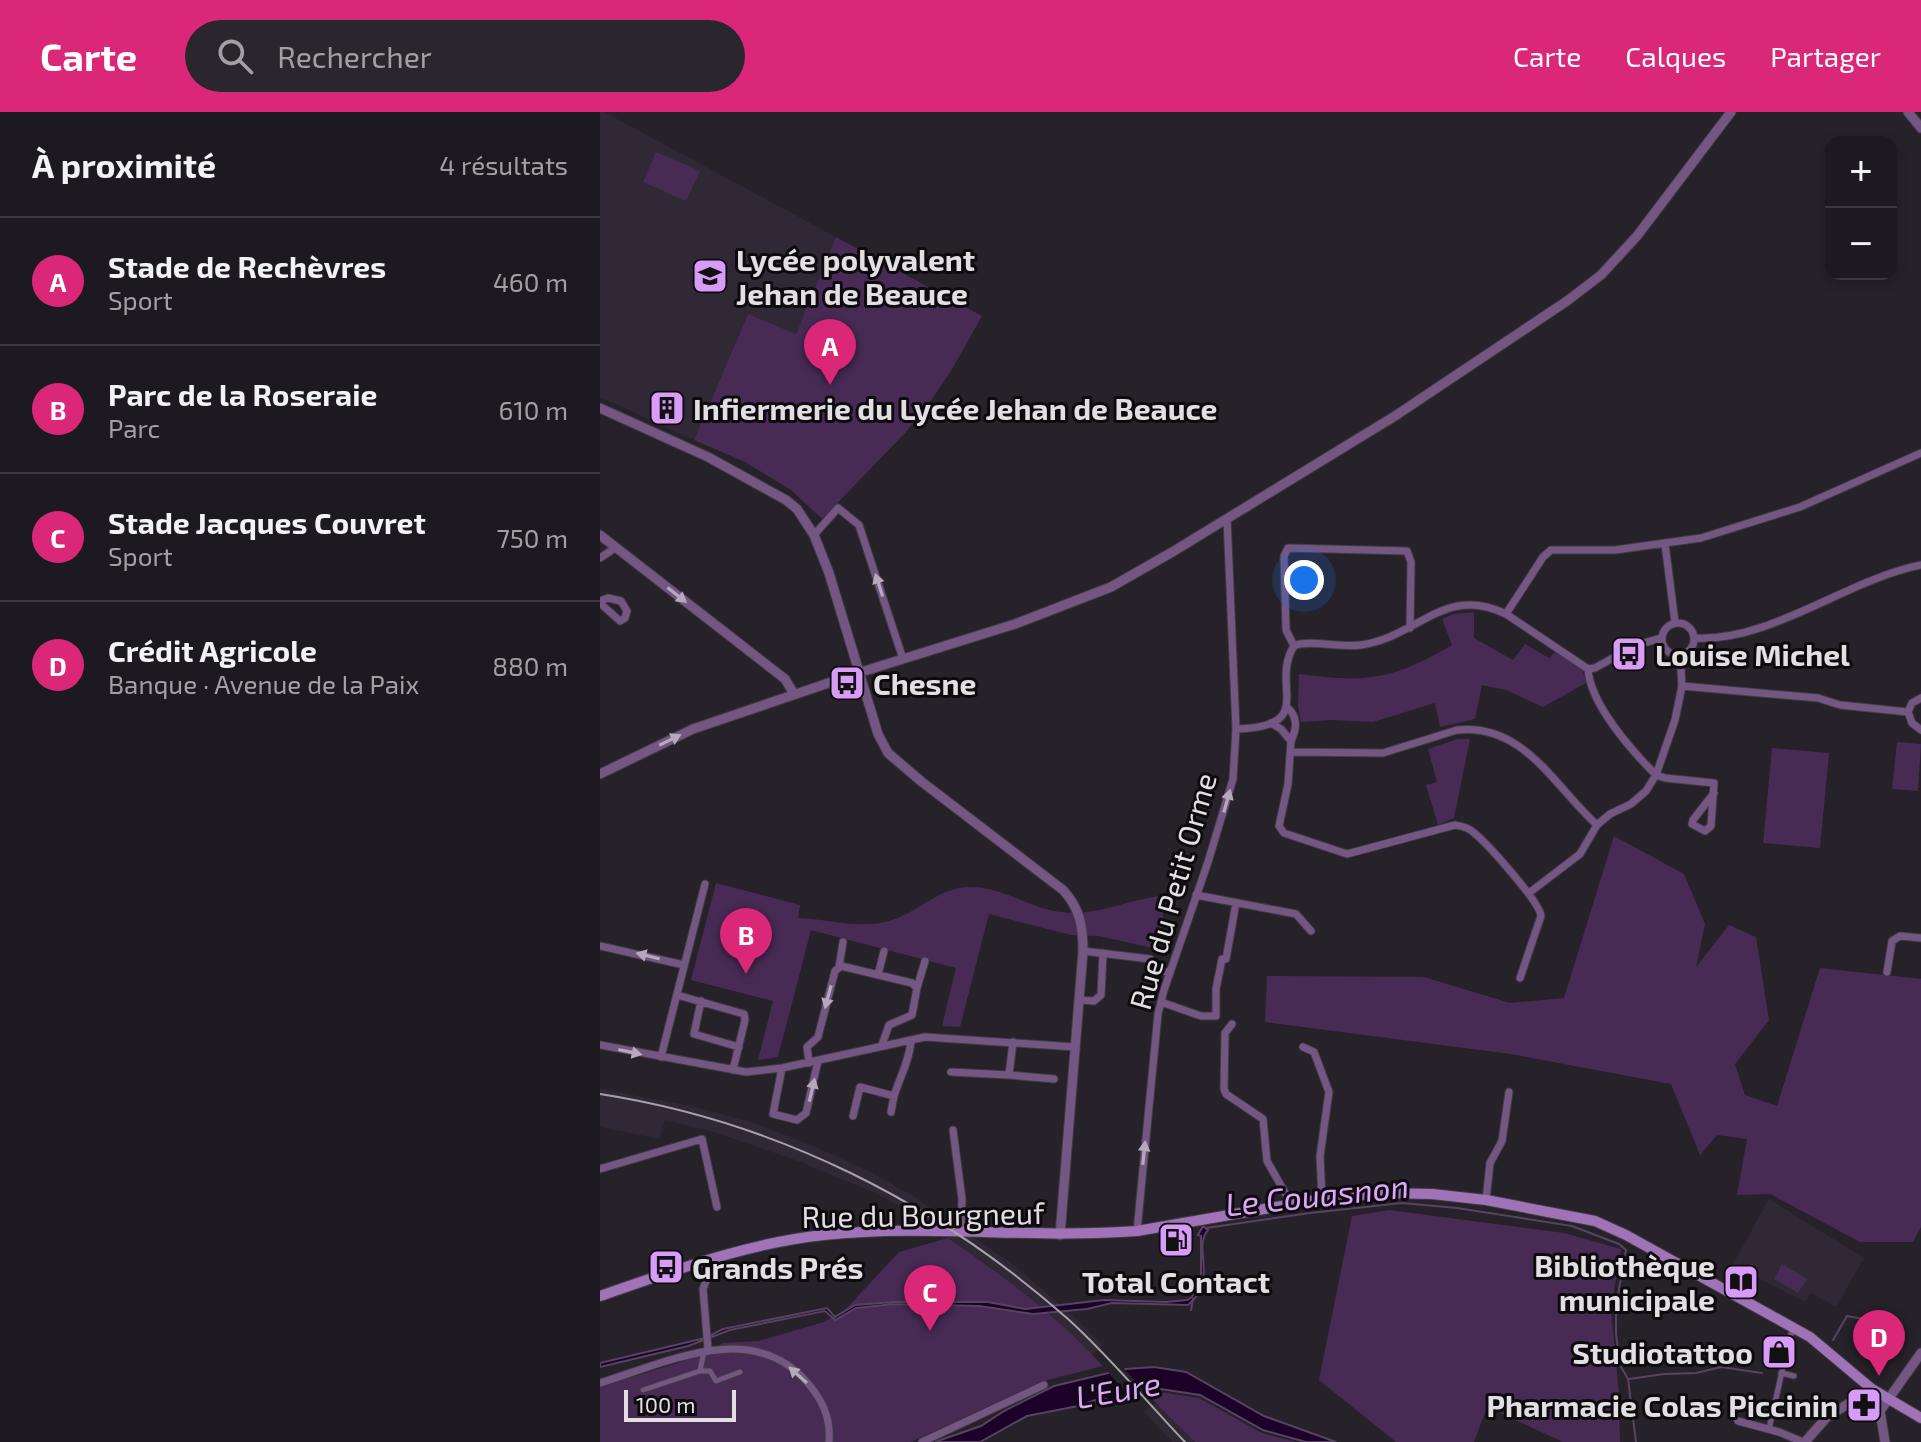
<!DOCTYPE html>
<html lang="fr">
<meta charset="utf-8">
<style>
:root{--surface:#1d1920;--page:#2a262d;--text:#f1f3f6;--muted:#a0a0a5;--line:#3b383e;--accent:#db2777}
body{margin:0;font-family:"Exo 2",sans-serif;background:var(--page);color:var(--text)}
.controls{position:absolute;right:24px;top:24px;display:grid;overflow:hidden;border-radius:16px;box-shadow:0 4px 12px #0003}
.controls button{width:72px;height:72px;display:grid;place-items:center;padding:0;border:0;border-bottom:2px solid var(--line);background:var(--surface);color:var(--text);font:40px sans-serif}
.scale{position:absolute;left:24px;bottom:20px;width:112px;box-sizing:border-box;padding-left:8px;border:4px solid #e2dee4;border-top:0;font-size:22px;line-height:28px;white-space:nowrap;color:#e2dee4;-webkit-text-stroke:6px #0e0b0f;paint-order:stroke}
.you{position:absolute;left:704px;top:468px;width:28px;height:28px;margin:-20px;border:6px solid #fff;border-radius:50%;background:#1a73e8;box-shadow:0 0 0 12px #1a73e833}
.badge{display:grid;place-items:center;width:52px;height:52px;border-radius:50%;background:var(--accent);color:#fff;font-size:26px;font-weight:700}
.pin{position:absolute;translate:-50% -66px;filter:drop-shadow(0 2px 4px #0008)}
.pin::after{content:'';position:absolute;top:42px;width:28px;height:24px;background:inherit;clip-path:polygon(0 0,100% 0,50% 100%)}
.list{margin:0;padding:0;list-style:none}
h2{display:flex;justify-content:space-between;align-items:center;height:104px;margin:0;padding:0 32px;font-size:34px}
h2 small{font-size:26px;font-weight:400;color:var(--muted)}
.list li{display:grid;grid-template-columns:52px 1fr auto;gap:24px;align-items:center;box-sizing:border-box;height:128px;padding:0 32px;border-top:2px solid var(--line)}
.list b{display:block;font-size:30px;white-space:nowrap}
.list p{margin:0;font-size:26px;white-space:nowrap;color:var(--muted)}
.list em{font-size:26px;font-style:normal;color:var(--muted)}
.icon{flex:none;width:44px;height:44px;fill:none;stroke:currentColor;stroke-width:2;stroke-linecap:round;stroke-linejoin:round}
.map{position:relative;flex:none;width:1321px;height:1330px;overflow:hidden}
header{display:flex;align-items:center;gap:48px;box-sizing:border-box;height:112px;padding:0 40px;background:var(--accent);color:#fff}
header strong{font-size:38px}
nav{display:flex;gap:44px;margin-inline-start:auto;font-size:28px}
.search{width:560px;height:72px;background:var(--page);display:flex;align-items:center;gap:20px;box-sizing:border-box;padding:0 28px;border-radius:44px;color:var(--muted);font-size:30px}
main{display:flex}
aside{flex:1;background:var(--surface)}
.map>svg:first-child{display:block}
.built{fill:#312836}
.green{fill:#472b55}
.water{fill:#1c0129;stroke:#574361;stroke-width:2}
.pier{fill:#27212a}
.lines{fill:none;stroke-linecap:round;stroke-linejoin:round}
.stream{stroke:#574361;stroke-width:2}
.pedestrian-casing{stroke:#413b44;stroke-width:7}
.minor-casing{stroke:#413b44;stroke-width:9}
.tertiary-casing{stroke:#413b44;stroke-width:11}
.secondary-casing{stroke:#413b44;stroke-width:12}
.pedestrian{stroke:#735782;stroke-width:5}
.minor{stroke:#735782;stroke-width:7}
.tertiary{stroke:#735782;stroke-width:9}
.secondary{stroke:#a073b8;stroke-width:10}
.rail{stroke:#a6a1a8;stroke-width:2}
.oneway{fill:#b6a8bd}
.labels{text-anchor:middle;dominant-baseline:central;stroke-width:6;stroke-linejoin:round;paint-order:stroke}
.poi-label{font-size:30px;font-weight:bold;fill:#e2dee4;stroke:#0e0b0f;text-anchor:start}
.street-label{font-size:30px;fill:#e2dee4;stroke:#0e0b0f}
.water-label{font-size:32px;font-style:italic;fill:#dfa6fe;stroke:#0e0b0f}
</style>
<header>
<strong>Carte</strong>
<div class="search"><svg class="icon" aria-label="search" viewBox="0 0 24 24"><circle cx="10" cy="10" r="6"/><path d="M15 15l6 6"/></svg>Rechercher</div>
<nav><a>Carte</a><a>Calques</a><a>Partager</a></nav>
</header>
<main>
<aside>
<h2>À proximité<small>4 résultats</small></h2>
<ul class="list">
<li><span class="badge">A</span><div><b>Stade de Rechèvres</b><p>Sport</p></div><em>460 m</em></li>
<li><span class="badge">B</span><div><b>Parc de la Roseraie</b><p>Parc</p></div><em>610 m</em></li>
<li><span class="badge">C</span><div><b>Stade Jacques Couvret</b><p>Sport</p></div><em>750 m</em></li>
<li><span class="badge">D</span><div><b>Crédit Agricole</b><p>Banque · Avenue de la Paix</p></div><em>880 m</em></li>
</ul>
</aside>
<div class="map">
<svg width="1321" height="1330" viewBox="0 0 1321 1330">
<rect width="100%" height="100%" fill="#27212a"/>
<path class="built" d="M0,0H4L236,125L196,222L148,202L94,328L0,285Z
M0,977L91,994L151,1010L216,1035L268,1059L310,1082L411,1151L471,1202L503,1233L492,1243L451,1203L389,1154L312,1100L271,1079L198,1049L117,1021L65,1008L60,1027L0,1015Z
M1169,1087L1264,1146L1236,1195L1211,1181L1205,1190L1156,1165L1145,1183L1122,1172Z
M555,1291L567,1299L595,1330H572L544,1300Z"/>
<path class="green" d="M56,40L100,59L86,89L43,70Z
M236,125L382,204L351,259L332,287L305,321L222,407L191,378L145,350L94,328L148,202L196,222Z
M874,500V526L913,548L925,532L949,546L955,540L982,556L986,571L943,595L906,578L882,573L875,607L840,615L835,591L773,610L733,608L701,610L698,594L699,562C767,571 792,568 852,533L842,507L853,502Z
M857,627H870L854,706L838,713L826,673L837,670L828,637Z
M1297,630L1321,632L1318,679L1292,677Z
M1172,636L1229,641L1220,736L1163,731Z
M1014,724L1084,762L1105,812L1096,855L1129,813L1156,825L1169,908L1135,952L1145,983L1177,994L1220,856L1321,867V1115L1313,1130H1260L1170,1082L1137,1083L1147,1027L1117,1023L1100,1043L1071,972L911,942L665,910L667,864L824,865L910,891L964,886Z
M116,771L200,793L198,806C231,807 262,819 295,807C320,798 338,777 367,775C401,773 428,796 461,800C497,805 527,787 563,784V809L557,837L499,824L471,823L389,802L360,915L342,914L356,856L211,818L178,945L158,948L173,889L91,868Z
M789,1098L964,1121L1021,1137L1011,1197L1019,1282L1020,1330H963L887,1295L874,1330H796L719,1268L752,1104Z
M348,1126C404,1164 457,1204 503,1254L440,1270L311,1330H0V1275L97,1245L123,1231L159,1229L224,1210L245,1198L299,1140Z
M1182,1152L1207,1167L1198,1181L1174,1167Z
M554,1279L599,1286L662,1321L696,1330H595L546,1281Z"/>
<path class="water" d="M603,1114L608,1118C592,1136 619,1168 588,1193L512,1191L487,1197L433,1202L379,1194L294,1192L256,1196L235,1208L225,1199L130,1218L88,1234L0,1255V1251L105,1226L123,1217L227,1196L235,1205L255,1193L294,1190H388L425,1197L504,1188L566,1190L587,1188L592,1185L601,1169V1124L598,1123Z
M554,1255L586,1260L664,1304L736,1330H706L663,1318L600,1283L554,1276L542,1280L537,1274L531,1282L510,1288L501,1286L478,1294L427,1304L380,1330H335L381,1314L404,1299L454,1274L525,1257Z"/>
<path class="pier" d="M522,1254L546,1281L547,1282L541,1284L533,1279L535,1283L531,1286L506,1258Z"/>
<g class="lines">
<path class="stream" d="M606,1116L710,1101L802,1091L857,1096L972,1114L1019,1132L1026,1138L1016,1194V1222L1020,1253L1028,1267L1036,1330
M591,1198L593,1187
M1233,1228L1247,1204L1275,1209
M1029,1267L1064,1262L1096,1261L1121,1255L1162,1261"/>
<defs>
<path id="pedestrian" d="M104,1239L100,1259H110L116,1269L140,1260
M1181,1261L1194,1264
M43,1278L100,1259
M1169,1317L1190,1224L1194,1217"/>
<path id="minor" d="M214,423L238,396L259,413L303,547
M1065,432L1075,510
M0,446L15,436
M0,489L8,486L21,489L27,499L25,506L20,509L0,491
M906,502L943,445L951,438H1015L1101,426L1200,395L1321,341
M1062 527a16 16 0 1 1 32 0a16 16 0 1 1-32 0Z
M1095,526C1171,530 1246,468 1321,453
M694,534C707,527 742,536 761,533C818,525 845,472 906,502L988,557
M694,534L686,518L684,444L688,436L807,439L811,450L810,516
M988,557C990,592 1032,639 1056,663L1065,666L1114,671L1111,714L1105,719L1092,712L1093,708L1114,681
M988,557L995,556L1036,533L1062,526
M1082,574L1218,586L1240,593L1308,600
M1321,586L1312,591L1308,600L1312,611L1321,618
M687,595C698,605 697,616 691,629
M671,611L681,617L691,629L688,672L679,714L684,721L747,742L855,713C861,714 868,715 873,720C886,730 940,790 941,804L920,866
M636,617C719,615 669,573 694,534
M691,640L783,641L857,618C924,611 954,674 997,713
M929,781L980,742L997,713L1010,702L1031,692L1046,679L1056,663L1075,608L1082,574L1080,543
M596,783L696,802L711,819
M0,834L84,853
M483,839L550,847
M551,854L569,861
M239,855L243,830
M1287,860L1292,829L1300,824L1321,826
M278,863L284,839
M317,876L325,849
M77,883L144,902L145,908L133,958
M479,888L494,889L501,883L503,841
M101,889L94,922L139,935
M561,890L601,904H616V877L622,847H626L636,791
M632,912L625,921L624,977L626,982L663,1007L667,1049L692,1093
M413,930L409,963L454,967
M0,933L146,960L182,956L325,925L475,935
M703,935L714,940L729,980L720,1044L722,1087
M61,945L105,772
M209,951L207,935L218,925L235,859L241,854L312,871L317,876L312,903L289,913L282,933
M182,956L173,1002L197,1008L206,1001L218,949
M351,960L409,963
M291,1000L294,984
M253,1004L260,975L294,984C300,965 310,947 311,928
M353,1018L362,1087L361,1119
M0,1057L102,1027L117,1095
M886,1088L890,1051L902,1029L909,980
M537,1119L558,902L564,878L608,750L633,667L636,617L627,406
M108,1237L103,1177L109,1161L108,1147
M0,1271C65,1251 151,1207 206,1269C222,1287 231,1305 229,1330
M1138,1309L1179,1320L1203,1330
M322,1330L444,1273"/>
<path id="tertiary" d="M1308,0L1321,16
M0,296L108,345L186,388L197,397L214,423L229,461L278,622L288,641L322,670L463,778C480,796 483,815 483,839L460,1123
M0,423L185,567L194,582
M0,662L93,617L258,561L415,512L511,475L574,439L795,304L967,189L1001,163L1037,124L1131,0
M1205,1330L1227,1305L1272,1277
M1285,1330L1280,1299L1321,1241"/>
<path id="secondary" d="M0,1184C73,1159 147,1131 224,1123C328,1112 433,1127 537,1119L722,1087L780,1081L832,1082L886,1088L995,1109L1026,1123L1210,1225L1272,1277L1321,1306"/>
</defs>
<use href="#pedestrian" class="pedestrian-casing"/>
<use href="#minor" class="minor-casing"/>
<use href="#tertiary" class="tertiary-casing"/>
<use href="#secondary" class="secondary-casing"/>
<use href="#pedestrian" class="pedestrian"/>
<use href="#minor" class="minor"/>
<use href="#tertiary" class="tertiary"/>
<use href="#secondary" class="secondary"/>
<path class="rail" d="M0,982C175,1009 336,1090 468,1207C510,1245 546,1289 585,1330"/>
</g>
<defs><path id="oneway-solid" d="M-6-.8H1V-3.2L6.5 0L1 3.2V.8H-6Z" transform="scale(2)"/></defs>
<g class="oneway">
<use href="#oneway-solid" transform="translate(279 473) rotate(-108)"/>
<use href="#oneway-solid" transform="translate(77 483) rotate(38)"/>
<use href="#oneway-solid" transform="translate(70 628) rotate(-26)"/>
<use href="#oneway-solid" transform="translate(627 689) rotate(-74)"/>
<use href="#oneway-solid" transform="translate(48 844) rotate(-166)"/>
<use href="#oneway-solid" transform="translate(228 885) rotate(105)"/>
<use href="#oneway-solid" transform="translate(30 940) rotate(12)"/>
<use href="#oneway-solid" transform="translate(212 978) rotate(-77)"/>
<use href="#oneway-solid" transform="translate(544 1041) rotate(-84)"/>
<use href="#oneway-solid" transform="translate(198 1263) rotate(-138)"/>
</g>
<defs>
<symbol id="school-square" viewBox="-11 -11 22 22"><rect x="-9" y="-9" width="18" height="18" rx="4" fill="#d89bf8" stroke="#0e0b0f"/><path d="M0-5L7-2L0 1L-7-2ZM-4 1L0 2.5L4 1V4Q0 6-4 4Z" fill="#111"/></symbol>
<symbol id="building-square" viewBox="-11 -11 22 22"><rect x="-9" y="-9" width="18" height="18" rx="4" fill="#d89bf8" stroke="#0e0b0f"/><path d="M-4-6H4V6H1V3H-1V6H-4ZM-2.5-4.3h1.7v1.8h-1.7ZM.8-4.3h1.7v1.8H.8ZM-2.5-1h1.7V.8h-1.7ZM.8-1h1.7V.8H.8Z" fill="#111"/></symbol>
<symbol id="bus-square" viewBox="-11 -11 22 22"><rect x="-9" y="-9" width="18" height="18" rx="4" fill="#d89bf8" stroke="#0e0b0f"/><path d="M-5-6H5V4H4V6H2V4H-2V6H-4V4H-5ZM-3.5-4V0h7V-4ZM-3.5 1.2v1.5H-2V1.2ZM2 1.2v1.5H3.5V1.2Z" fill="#111"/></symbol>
<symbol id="fuel-square" viewBox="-11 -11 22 22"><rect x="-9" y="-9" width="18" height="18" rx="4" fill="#d89bf8" stroke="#0e0b0f"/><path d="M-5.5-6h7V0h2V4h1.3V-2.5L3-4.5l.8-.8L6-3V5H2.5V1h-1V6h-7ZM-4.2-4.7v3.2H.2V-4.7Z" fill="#111"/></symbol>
<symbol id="library-square" viewBox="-11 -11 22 22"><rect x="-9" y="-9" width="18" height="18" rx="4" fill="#d89bf8" stroke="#0e0b0f"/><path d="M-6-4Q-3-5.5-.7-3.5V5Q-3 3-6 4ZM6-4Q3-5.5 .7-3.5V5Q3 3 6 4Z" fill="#111"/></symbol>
<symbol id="shop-square" viewBox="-11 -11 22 22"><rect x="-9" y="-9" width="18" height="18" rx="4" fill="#d89bf8" stroke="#0e0b0f"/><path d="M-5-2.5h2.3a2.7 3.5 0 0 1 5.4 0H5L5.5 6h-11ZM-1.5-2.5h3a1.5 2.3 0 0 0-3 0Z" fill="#111"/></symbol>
<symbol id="pharmacy-square" viewBox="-11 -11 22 22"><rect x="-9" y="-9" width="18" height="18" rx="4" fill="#d89bf8" stroke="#0e0b0f"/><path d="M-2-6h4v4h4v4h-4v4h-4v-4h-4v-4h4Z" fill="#111"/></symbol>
</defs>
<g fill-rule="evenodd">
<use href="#school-square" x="90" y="144" width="40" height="40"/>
<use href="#building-square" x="47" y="276" width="40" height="40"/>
<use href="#bus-square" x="1009" y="522" width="40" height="40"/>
<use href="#bus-square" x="227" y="551" width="40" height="40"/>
<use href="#fuel-square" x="556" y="1108" width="40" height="40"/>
<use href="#bus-square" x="46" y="1135" width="40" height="40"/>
<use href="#library-square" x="1121" y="1150" width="40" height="40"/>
<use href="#shop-square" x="1159" y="1220" width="40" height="40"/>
<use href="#pharmacy-square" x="1244" y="1273" width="40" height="40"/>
</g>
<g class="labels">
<g class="poi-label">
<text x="136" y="147">Lycée polyvalent<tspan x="136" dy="34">Jehan de Beauce</tspan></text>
<text x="93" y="296">Infiermerie du Lycée Jehan de Beauce</text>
<text x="1055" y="542">Louise Michel</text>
<text x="273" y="571">Chesne</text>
<text x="1115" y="1153" text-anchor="end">Bibliothèque<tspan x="1115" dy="34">municipale</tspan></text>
<text x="92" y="1155">Grands Prés</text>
<text x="576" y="1169" text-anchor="middle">Total Contact</text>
<text x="1153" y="1240" text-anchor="end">Studiotattoo</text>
<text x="1238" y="1293" text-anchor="end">Pharmacie Colas Piccinin</text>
</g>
<g class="street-label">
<text transform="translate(572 779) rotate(-74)">Rue du Petit Orme</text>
<text transform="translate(323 1102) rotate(-1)">Rue du Bourgneuf</text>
</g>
<g class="water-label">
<text transform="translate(717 1082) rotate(-6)">Le Couasnon</text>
<text transform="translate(518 1277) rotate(-10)">L'Eure</text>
</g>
</g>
</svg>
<div class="controls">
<button>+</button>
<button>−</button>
</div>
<div class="scale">100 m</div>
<div class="you"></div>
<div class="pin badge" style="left:230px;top:273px">A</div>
<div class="pin badge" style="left:146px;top:862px">B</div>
<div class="pin badge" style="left:330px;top:1219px">C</div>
<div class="pin badge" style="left:1279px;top:1264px">D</div>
</div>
</main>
